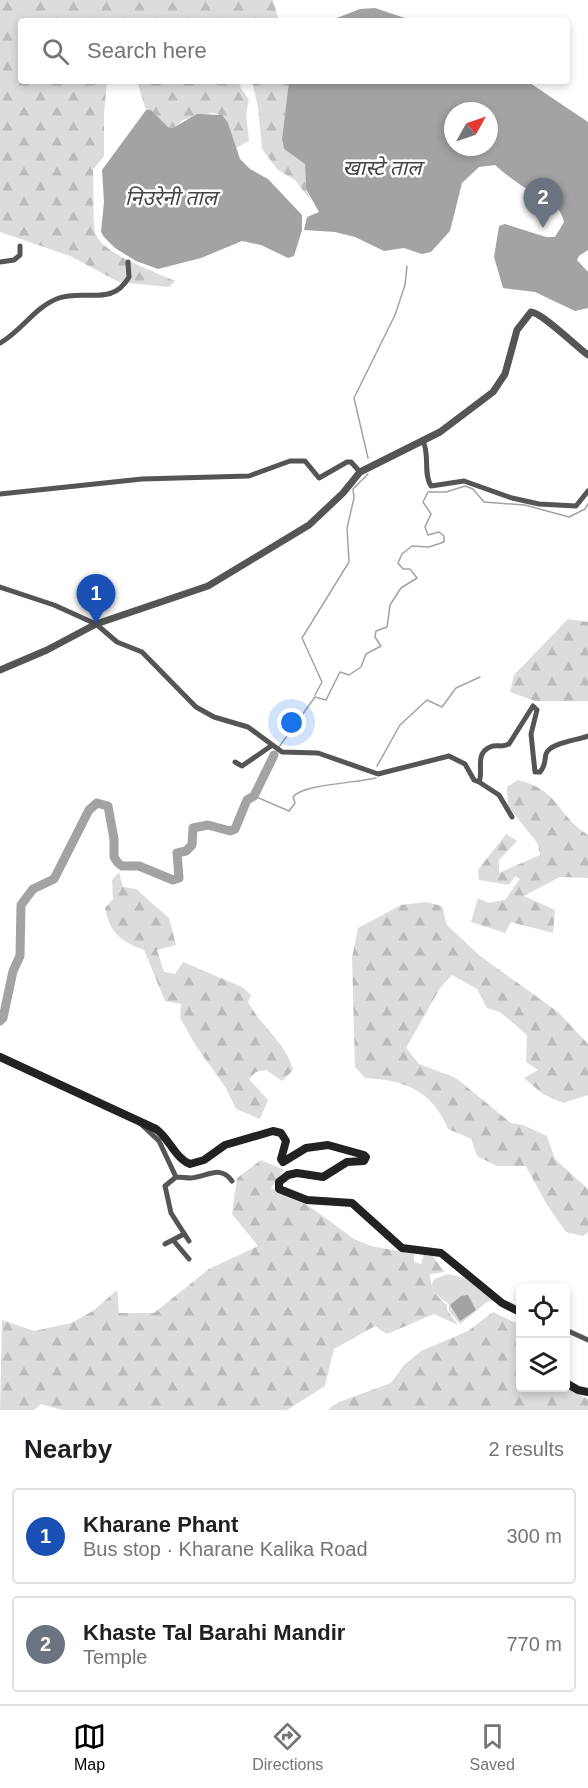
<!DOCTYPE html>
<meta charset="utf-8">
<style>
:root{--surface:#fff;--page:#f6f6f6;--text:#202124;--muted:#757577;--line:#e0e0e0;--accent:#000}
body{margin:0;font-family:Arial,"Noto Sans Devanagari",sans-serif;background:var(--page);color:var(--text)}
.controls{position:absolute;right:18px;bottom:18px;display:grid;overflow:hidden;border-radius:6px;box-shadow:0 3px 9px #0003}
.controls button{width:54px;height:54px;display:grid;place-items:center;padding:0;border:0;border-bottom:2px solid var(--line);background:var(--surface);color:var(--text);font:30px sans-serif}
.compass{position:absolute;left:444px;top:102px;width:54px;height:54px;border-radius:50%;background:var(--surface);box-shadow:0 3px 9px #0003;rotate:50deg}
.you{position:absolute;left:292px;top:723px;width:21px;height:21px;margin:-15px;border:4px solid #fff;border-radius:50%;background:#1a73e8;box-shadow:0 0 0 9px #1a73e833}
.badge{display:grid;place-items:center;width:39px;height:39px;border-radius:50%;background:var(--accent);color:#fff;font-size:20px;font-weight:700}
.pin{position:absolute;translate:-50% -50px;filter:drop-shadow(0 2px 3px #0008)}
.pin::after{content:'';position:absolute;top:32px;width:21px;height:18px;background:inherit;clip-path:polygon(0 0,100% 0,50% 100%)}
.list{margin:0;padding:0;list-style:none}
h2{display:flex;justify-content:space-between;align-items:center;height:78px;margin:0;padding:0 24px;font-size:26px}
h2 small{font-size:20px;font-weight:400;color:var(--muted)}
.list li{display:grid;grid-template-columns:39px 1fr auto;gap:18px;align-items:center;box-sizing:border-box;height:96px;margin:0 12px 12px;padding:0 12px;border:2px solid var(--line);border-radius:6px}
.list b{display:block;font-size:22px;white-space:nowrap}
.list p{margin:0;font-size:20px;white-space:nowrap;color:var(--muted)}
.list em{font-size:20px;font-style:normal;color:var(--muted)}
.icon{flex:none;width:33px;height:33px;fill:none;stroke:currentColor;stroke-width:2;stroke-linecap:round;stroke-linejoin:round}
.map{position:relative;flex:none;width:588px;height:1410px;overflow:hidden}
.search{position:absolute;background:var(--surface);box-shadow:0 3px 9px #0003;left:18px;right:18px;top:18px;height:66px;display:flex;align-items:center;gap:15px;box-sizing:border-box;padding:0 21px;border-radius:6px;color:var(--muted);font-size:22px}
.sheet{height:294px;background:var(--surface)}
nav{display:flex;justify-content:space-around;align-items:center;box-sizing:border-box;height:84px;border-top:2px solid var(--line);background:var(--surface);font-size:16px;color:var(--muted)}
nav a{display:grid;justify-items:center;gap:3px}
nav .on{color:var(--accent)}
.map>svg:first-child{display:block}
.forest{fill:url(#forest-firs)}
.park{fill:#dcdcdc}
.water{fill:#a3a3a3;fill-rule:evenodd}
.lines{fill:none;stroke-linecap:round;stroke-linejoin:round}
.stream{stroke:#a3a3a3;stroke-width:1.5}
.river{stroke:#a3a3a3;stroke-width:9}
.minor{stroke:#555;stroke-width:5}
.tertiary{stroke:#555;stroke-width:7}
.secondary{stroke:#222;stroke-width:8}
.labels{text-anchor:middle;dominant-baseline:central;stroke-width:5;stroke-linejoin:round;paint-order:stroke}
.water-label{font-size:21px;font-style:italic;fill:#444;stroke:#fff}
</style>
<div class="map">
<svg width="588" height="1410" viewBox="0 0 588 1410">
<defs>
<pattern id="forest-firs" width="22" height="20" patternUnits="userSpaceOnUse" patternTransform="scale(1.5)"><rect width="22" height="20" fill="#dcdcdc"/><path d="M5 1l3.5 6h-7zM16 11l3.5 6h-7z" fill="#bbb"/></pattern>
</defs>
<rect width="100%" height="100%" fill="#fff"/>
<path class="forest" d="M0,0H273L279,21H21V81H107L104,114V156L93,170C94,183 92,226 96,235C105,255 156,272 175,281L169,287L119,282L70,256L0,232Z
M137,81H246L239,85L249,100L246,114L249,141L236,148L228,123L218,114L211,113L183,120L174,128L168,127L151,110H146Z
M252,81H289L282,139L284,149L305,164L306,189L311,201L295,180L278,170L262,149L258,107Z
M568,619L588,622V701H535L510,692L514,675Z
M518,780C560,790 557,816 588,835V878L560,877L524,896L555,910L553,933L511,922L505,933L471,922L478,898L488,903L505,900L520,879L515,876L509,885L479,880L478,870L506,834L517,841L499,860V873L540,855L538,844L508,806L507,787Z
M119,872L123,887L136,889L169,918L176,945L157,950L164,972L175,974L183,962L242,987L251,995L248,1002C262,1028 285,1041 293,1070L282,1081L266,1070L256,1072L249,1079L268,1100L260,1119L236,1109L226,1088L196,1046L180,1018L181,1004L165,1001L144,950C120,941 110,933 105,908L113,899L112,880Z
M426,902L442,906L447,925L480,956L558,1012L588,1044V1095L563,1103L543,1094L524,1078L538,1070L526,1062L527,1035L500,1012L487,1008L477,989L452,975L440,988L406,1048L419,1064L456,1078L511,1123L523,1125L547,1136L555,1159L588,1189V1232L583,1236L566,1232L547,1205L526,1166H497L477,1156L471,1139L448,1129C432,1090 404,1080 365,1078L355,1067L352,958L358,928L401,905Z
M261,1160L284,1170L271,1188L309,1206L354,1239L371,1246L414,1254V1262L421,1264L424,1253L431,1254L445,1272L430,1274C431,1290 435,1295 447,1305V1310L458,1325L434,1314L387,1334L375,1326L334,1349L325,1386L287,1410H62L41,1404L34,1410H0L2,1320L34,1331L71,1323L93,1311L117,1290L119,1313H154L209,1269L258,1246L232,1214L237,1178Z
M493,1312L520,1325V1388H565L588,1399V1410H327L339,1402L391,1383L404,1365L421,1351L468,1331Z"/>
<path class="park" d="M447,1274L466,1278L496,1300L487,1302L460,1324L449,1311V1304C441,1298 429,1292 433,1280Z"/>
<path class="water" d="M375,8L414,21H329L360,9Z
M289,81H527L588,122V250L579,256L577,260L588,272V308L575,311L535,292L503,288L494,257L499,226L505,224L546,237H555L564,222C558,198 541,198 522,186C513,180 504,173 495,165L479,167L462,183L450,231L431,252L422,254L404,248L384,251L355,237L335,232L304,230L307,217L319,212L306,189L305,164L284,149L282,139ZM453,111H489V147H453Z
M146,110H151L168,127L173,128L197,114L222,115L228,123L240,159L250,169L268,179L302,215V230L294,256L288,258L261,245L242,241L201,258L158,269L136,261L115,248L104,237L101,232L104,202L102,170Z
M468,1295L476,1310L460,1321L450,1305L461,1296Z"/>
<g class="lines">
<path class="stream" d="M368,458L354,398L395,315L405,285L407,266
M315,695L322,682L302,638L349,562L347,528L354,498L353,489L368,474
M279,747L315,697L326,700L340,672L349,675L361,667L366,654L381,646L375,637L376,631L387,627L390,605L401,588L417,578L410,569H403L398,563L402,554L412,546L429,547L444,542V536L439,532L428,535L425,527L431,514L423,502L428,492H446L465,486L473,489L484,502L525,505L569,517L585,509L588,504
M377,766L400,725L427,700L442,707L456,688L480,677
M254,796L289,811L295,803L293,797C303,784 357,783 376,778"/>
<path class="river" d="M0,1021L3,1018L13,971L20,956L21,905L33,889L54,879L89,810L97,803L108,806L114,839V857L118,863L122,866H139L173,880L179,878L177,853L186,851L192,845L193,828L208,825L230,831L235,829L247,800L254,796L274,755"/>
<path class="minor" d="M0,262L14,260L20,255V246
M0,343C22,331 34,307 59,298C85,289 112,307 129,277L128,262
M423,441C430,455 423,474 431,486L464,481L512,498L539,504L576,506L588,491
M0,494L142,479L249,476L290,461H305L319,478L347,462H351L360,472
M0,587L54,605L96,624L117,642L142,652L196,707L214,717L248,727L282,752L318,753L378,774L449,756L465,764L474,780L479,782C484,771 474,754 490,747C497,744 502,748 509,744L533,706L537,710L531,734L535,772H540C546,765 544,762 546,754C549,743 578,740 588,736
M235,762L242,766L271,746
M479,782L499,795L512,817
M142,1125L159,1141L176,1177L165,1186L171,1213L189,1241
M176,1177C181,1177 186,1178 191,1178C207,1177 220,1164 232,1181
M173,1240L189,1259
M165,1244L184,1234
M566,1330L588,1340"/>
<path class="tertiary" d="M0,670L47,650L96,624L208,586L309,525L343,493L360,472L440,432L493,392L505,374L517,330L531,312C541,312 577,347 588,355"/>
<path class="secondary" d="M0,1057L156,1129C169,1138 175,1158 190,1164L204,1160L225,1145L273,1131L281,1133L286,1141L281,1159L283,1162L306,1148L328,1145L364,1155L366,1157L364,1161L347,1162L323,1177L297,1173L288,1175L279,1182V1189L307,1200L352,1203L402,1248L441,1253L502,1303L520,1312
M566,1383L578,1390L588,1392"/>
</g>
<g class="labels">
<g class="water-label">
<text x="382" y="167">खास्टे ताल</text>
<text x="171" y="197">निउरेनी ताल</text>
</g>
</g>
</svg>
<div class="controls">
<button><svg class="icon" aria-label="locate" viewBox="0 0 24 24"><circle cx="12" cy="12" r="6"/><path d="M12 2v4M12 18v4M2 12h4M18 12h4"/></svg></button>
<button><svg class="icon" aria-label="layers" viewBox="0 0 24 24"><path d="M12 4l9 5-9 5-9-5zM3 14l9 5 9-5"/></svg></button>
</div>
<svg class="compass" viewBox="-18 -18 36 36"><path d="M0-13l5 13h-10z" fill="#e53935"/><path d="M0 13l5-13h-10z" fill="#757577"/></svg>
<div class="you"></div>
<div class="pin badge" style="left:96px;top:624px;background:#1a4fb4">1</div>
<div class="pin badge" style="left:543px;top:228px;background:#6b7280">2</div>
<div class="search"><svg class="icon" aria-label="search" viewBox="0 0 24 24"><circle cx="10" cy="10" r="6"/><path d="M15 15l6 6"/></svg>Search here</div>
</div>
<section class="sheet">
<h2>Nearby<small>2 results</small></h2>
<ul class="list">
<li><span class="badge" style="background:#1a4fb4">1</span><div><b>Kharane Phant</b><p>Bus stop · Kharane Kalika Road</p></div><em>300 m</em></li>
<li><span class="badge" style="background:#6b7280">2</span><div><b>Khaste Tal Barahi Mandir</b><p>Temple</p></div><em>770 m</em></li>
</ul>
</section>
<nav>
<a class="on"><svg class="icon" aria-label="map" viewBox="0 0 24 24"><path d="M3 6l6-2 6 2 6-2v14l-6 2-6-2-6 2zM9 4v14M15 6v14"/></svg>Map</a>
<a><svg class="icon" aria-label="directions" viewBox="0 0 24 24"><path d="M12 3l9 9-9 9-9-9zM9 14v-3h6M13 9l2 2-2 2"/></svg>Directions</a>
<a><svg class="icon" aria-label="saved" viewBox="0 0 24 24"><path d="M7 4h10v16l-5-4-5 4z"/></svg>Saved</a>
</nav>
